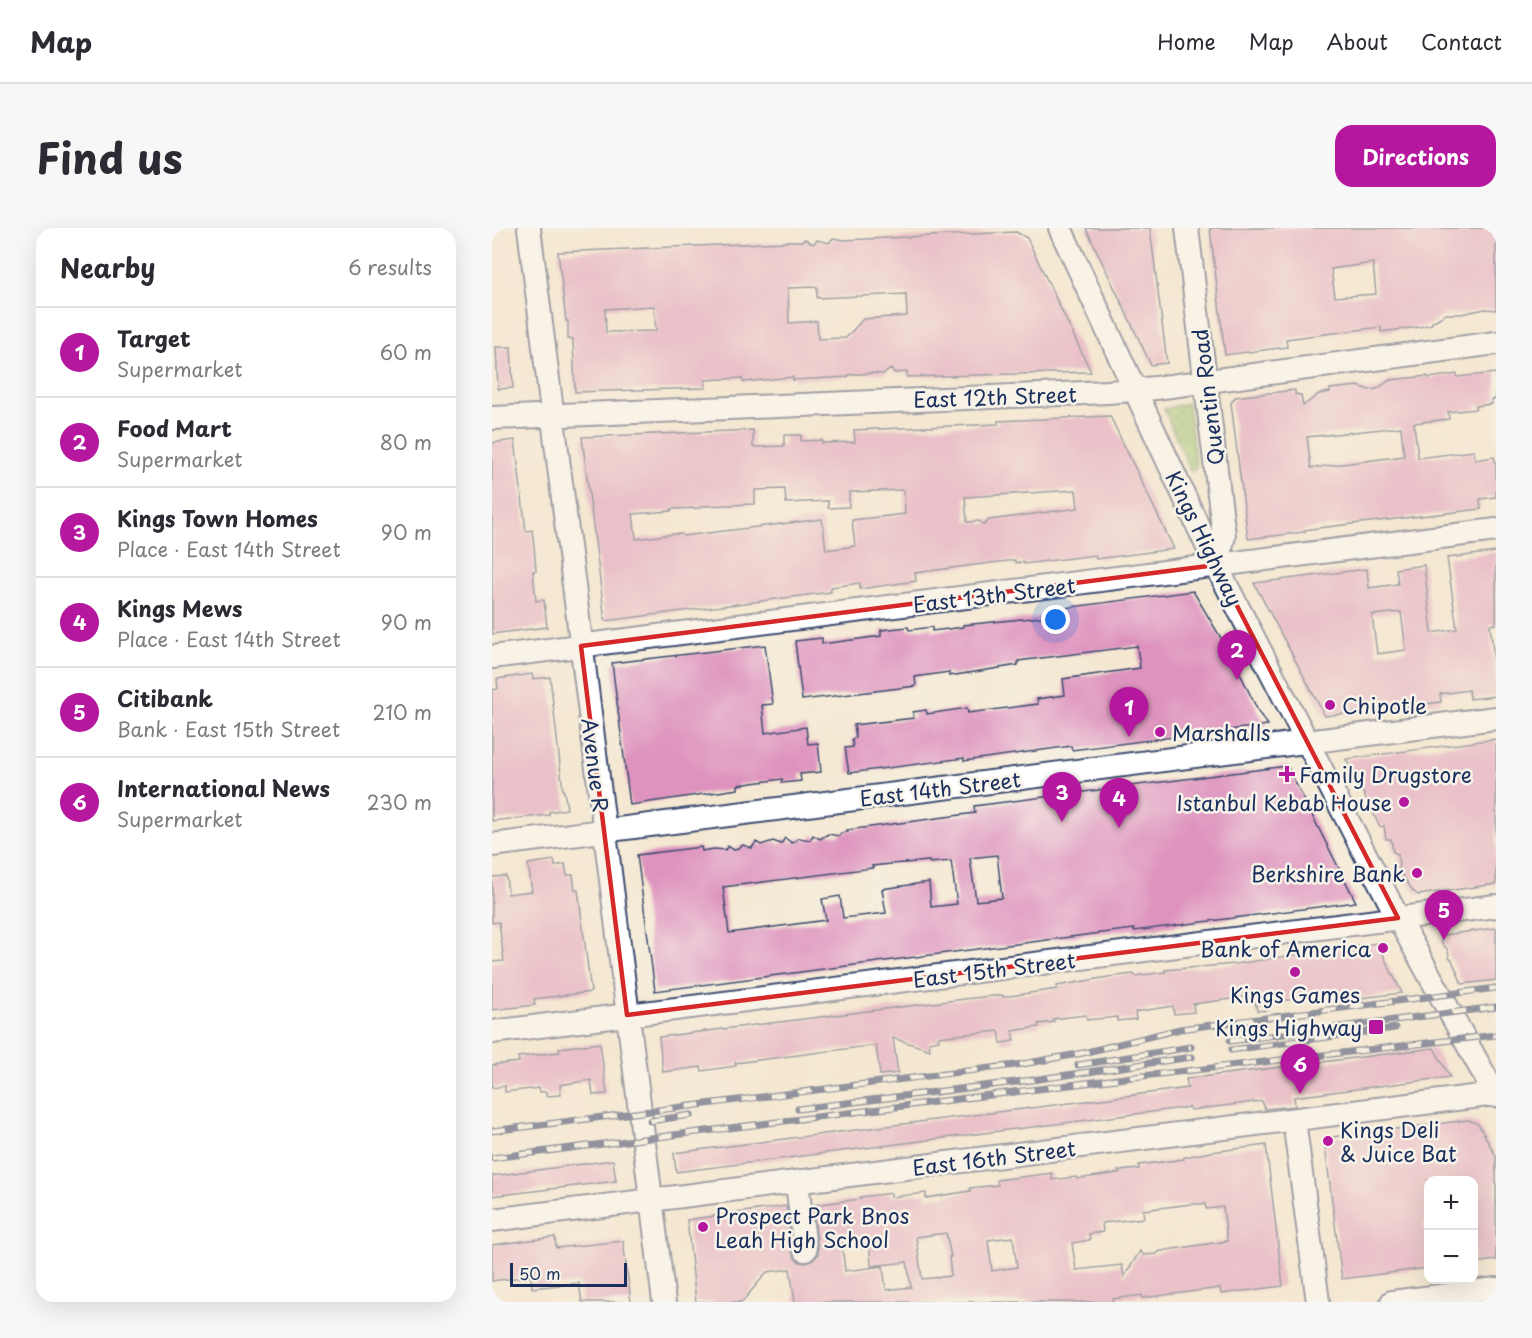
<!DOCTYPE html>
<meta charset="utf-8">
<style>
:root{--surface:#fff;--page:#f7f7f7;--text:#2b2b33;--muted:#7c7c81;--line:#e1e1e2;--accent:#b5179e}
body{margin:0;font-family:"Playpen Sans",sans-serif;background:var(--page);color:var(--text)}
.controls{position:absolute;right:18px;bottom:18px;display:grid;overflow:hidden;border-radius:12px;box-shadow:0 6px 24px #0002}
.controls button{width:54px;height:54px;display:grid;place-items:center;padding:0;border:0;border-bottom:2px solid var(--line);background:var(--surface);color:var(--text);font:30px sans-serif}
.scale{position:absolute;left:18px;bottom:15px;width:117px;box-sizing:border-box;padding-left:6px;border:3px solid #1b2f5e;border-top:0;font-size:16px;line-height:21px;white-space:nowrap;color:#1b2f5e;-webkit-text-stroke:4px #f7f3e8;paint-order:stroke}
.you{position:absolute;left:564px;top:392px;width:21px;height:21px;margin:-15px;border:4px solid #fff;border-radius:50%;background:#1a73e8;box-shadow:0 0 0 9px #1a73e833}
.badge{display:grid;place-items:center;width:39px;height:39px;border-radius:50%;background:var(--accent);color:#fff;font-size:20px;font-weight:700}
.pin{position:absolute;translate:-50% -50px;filter:drop-shadow(0 2px 3px #0008)}
.pin::after{content:'';position:absolute;top:32px;width:21px;height:18px;background:inherit;clip-path:polygon(0 0,100% 0,50% 100%)}
.list{margin:0;padding:0;list-style:none}
h2{display:flex;justify-content:space-between;align-items:center;height:78px;margin:0;padding:0 24px;font-size:26px}
h2 small{font-size:20px;font-weight:400;color:var(--muted)}
.list li{display:grid;grid-template-columns:39px 1fr auto;gap:18px;align-items:center;box-sizing:border-box;height:90px;padding:0 24px;border-top:2px solid var(--line)}
.list b{display:block;font-size:22px;white-space:nowrap}
.list p{margin:0;font-size:20px;white-space:nowrap;color:var(--muted)}
.list em{font-size:20px;font-style:normal;color:var(--muted)}
.map{position:relative;flex:none;width:1004px;height:1074px;overflow:hidden;border-radius:18px}
header{display:flex;align-items:center;gap:36px;box-sizing:border-box;height:84px;padding:0 30px;background:var(--surface);border-bottom:2px solid var(--line)}
header strong{font-size:28px}
nav{display:flex;gap:33px;margin-inline-start:auto;font-size:21px}
.intro{display:flex;align-items:center;justify-content:space-between;box-sizing:border-box;height:144px;padding:0 36px}
h1{margin:0;font-size:42px}
.button{padding:15px 27px;border-radius:18px;background:var(--accent);color:#fff;font-size:21px;font-weight:700}
main{display:flex;gap:36px;padding:0 36px}
aside{flex:1;background:var(--surface);border-radius:18px;box-shadow:0 6px 24px #0002}
.map>svg:first-child{display:block}
.park{fill:url(#park-dots);stroke:#5b7a67;stroke-width:1.5}
.building{fill:#de93be;fill-rule:evenodd}
.lines{fill:none;stroke-linecap:round;stroke-linejoin:round}
.minor-casing{stroke:#3c4b6f;stroke-width:26}
.minor{stroke:#fff;stroke-width:22}
.rail-casing{stroke:#1b2f5e;stroke-width:7}
.rail{stroke:#f7f3e8;stroke-width:4.5;stroke-dasharray:14;stroke-linecap:butt}
.marked{fill:none;stroke:#d62828;stroke-width:4.5;stroke-linejoin:round}
.poi-dot{fill:#b5179e;stroke:#f7f3e8;stroke-width:2}
.labels{text-anchor:middle;dominant-baseline:central;stroke-width:5;stroke-linejoin:round;paint-order:stroke}
.street-label{font-size:21px;fill:#1b2f5e;stroke:#f7f3e8}
.poi-label{font-size:21px;fill:#1b2f5e;stroke:#f7f3e8;text-anchor:start}
</style>
<header>
<strong>Map</strong>
<nav><a>Home</a><a>Map</a><a>About</a><a>Contact</a></nav>
</header>
<div class="intro"><h1>Find us</h1><a class="button">Directions</a></div>
<main>
<aside>
<h2>Nearby<small>6 results</small></h2>
<ul class="list">
<li><span class="badge">1</span><div><b>Target</b><p>Supermarket</p></div><em>60 m</em></li>
<li><span class="badge">2</span><div><b>Food Mart</b><p>Supermarket</p></div><em>80 m</em></li>
<li><span class="badge">3</span><div><b>Kings Town Homes</b><p>Place · East 14th Street</p></div><em>90 m</em></li>
<li><span class="badge">4</span><div><b>Kings Mews</b><p>Place · East 14th Street</p></div><em>90 m</em></li>
<li><span class="badge">5</span><div><b>Citibank</b><p>Bank · East 15th Street</p></div><em>210 m</em></li>
<li><span class="badge">6</span><div><b>International News</b><p>Supermarket</p></div><em>230 m</em></li>
</ul>
</aside>
<div class="map">
<svg width="1004" height="1074" viewBox="0 0 1004 1074">
<defs>
<pattern id="park-dots" width="8" height="8" patternUnits="userSpaceOnUse" patternTransform="scale(1.5)"><rect width="8" height="8" fill="#9bc470"/><path d="M2 2h.1M6 6h.1" fill="none" stroke="#7ea05f" stroke-width="1.8" stroke-linecap="round"/></pattern>
</defs>
<rect width="100%" height="100%" fill="#f7f3e8"/>
<filter id="ink" filterUnits="userSpaceOnUse"><feTurbulence type="fractalNoise" baseFrequency=".0167" numOctaves="2"/><feDisplacementMap in="SourceGraphic" scale="12" xChannelSelector="R" yChannelSelector="G"/><feConvolveMatrix kernelMatrix="1 2 1 2 8 2 1 2 1" color-interpolation-filters="sRGB"/></filter>
<filter id="wash" filterUnits="userSpaceOnUse"><feTurbulence type="fractalNoise" baseFrequency=".008" numOctaves="4" result="noise"/><feDisplacementMap in="SourceGraphic" scale="24" xChannelSelector="R" yChannelSelector="G"/><feGaussianBlur stdDeviation="1.35" result="paint"/><feColorMatrix in="noise" values="0 0 0 0 0 0 0 0 0 0 0 0 0 0 0 0 0 1.4 0 .05"/><feComposite in="paint" operator="in"/></filter>
<g filter="url(#wash)">
<rect width="100%" height="100%" fill="#f4e8d2"/>
<path class="park" d="M696,175L704,238L701,243L698,242L672,181Z"/>
<g id="blocks">
<path class="building" d="M594,0H658L675,135L659,137Z
M718,0H1004V82L993,81L969,86H954L940,94V96L927,99L889,104V99L794,111L795,119L733,127ZM881,35L884,66L843,69L839,41Z
M524,4L535,10L599,144L415,149V144L403,145L399,141L391,146L380,145L356,147V149L301,152V149L251,154L250,150L213,152L214,160L83,164L81,111H76V93H74L66,24L294,14L295,13H310L313,11L321,16L325,12L337,15L341,10L352,12ZM325,59V70L414,66L415,88L371,91L354,110L326,111L325,93L297,95L296,60ZM162,78L164,103L114,104L113,81Z
M4,119H19L21,160L6,161Z
M1004,145V171L999,172L1000,176L984,178V181L956,184L957,191L922,195L926,230L982,223L983,232L1002,229L1004,236V269L988,271L989,281L826,300L812,302L813,304L756,311L739,175L743,169L803,162V166L809,167L811,178L827,166L838,164V161L866,158L877,162L885,161L898,152L936,148V150L965,146V149ZM909,199L912,228L819,240L815,209Z
M618,188L682,321L604,331L603,327L532,336V334L524,335L523,332L467,339L423,345L424,353L368,361V355L339,359V364L113,393L90,209L261,202V219L292,218V207H309V213L330,212V215L363,214L362,202L506,196V193ZM293,261L294,275L336,273V280L357,279V264L412,262L413,286L360,292L363,318L334,322L330,291L191,308L190,306H182L144,311L141,286L179,283V281L209,280V278L263,276V262ZM584,262L586,280L497,292L492,297L487,293L475,294L473,269Z
M23,212L34,303L40,302L42,318L44,343H41L44,373L52,372L55,399L0,406V215Z
M1004,324V396L998,397L1004,449V468L978,471L977,462L948,466L949,474L833,488L762,355L875,341L877,360L906,356L904,341L932,337L940,405L965,401L955,330ZM909,384L914,422L885,426L880,387Z
M701,363L729,410L731,417L745,439L767,485L776,497L580,522L579,518L472,533V530L357,545L353,520L361,519L360,511L364,510L362,497L422,490L421,484L434,482L435,486L475,480L476,485L546,476L545,471L573,467L571,451L648,440L645,418L526,433V437L457,448V444L423,449L424,458L310,472L303,413L330,410V416L389,408V402L416,399L417,402L440,399V403L471,399V397L550,389V385L573,382L572,380Z
M273,417L281,476L270,477L273,505L314,499L316,516L326,515L329,544L308,546L309,553L290,555V551L246,557V561L138,577L120,435Z
M40,446L41,451L58,449L71,563H72L75,581L57,584V587L0,593V462L6,461L5,451Z
M1004,511V656L926,667L921,663L907,642L906,626L901,624L899,611H894L892,598L888,599L854,531Z
M795,538L864,674L642,703V701L601,706L163,763L145,627L209,619L210,623L222,621L233,622L236,618L242,622L251,617L260,620L264,614L269,617L281,613L289,616L293,610L300,615L307,610L318,612L321,607L328,611L336,606L347,608L349,605L356,604L355,602L483,585L482,578ZM505,627L510,670L484,673L478,630ZM437,633L438,635L459,633L465,676L439,679L437,654L390,661L394,685L351,690L348,668L330,671L334,692L237,705L231,659L381,640L380,638L399,636Z
M62,632L63,638L73,636L75,647H81L83,662H86L99,764L42,771L43,777L0,782V734L12,733L7,694L0,695V649L14,648L16,666L40,663L36,636Z
M1004,700V752L970,756L960,732L957,730L956,722L950,716L949,711L952,707Z
M885,715L910,765L836,774L833,768L776,774L777,782L765,783L762,768L701,776L702,784L682,786L681,778L643,784L644,791L625,793V789L595,792L594,787L561,791L562,794L546,796L547,799L520,803L522,813L509,815L507,803L474,806L446,809L447,812L437,814L438,822L401,810L406,845L388,847L384,817L243,835L244,838L210,843L209,839L171,844L167,809L481,770L511,767V769L565,761V758L616,749L642,746L643,748L673,744V742L743,736Z
M108,815L115,866L101,867L99,852L68,857L69,867L54,868V864H48L47,860L13,864V858L0,860V837L27,834L26,829L68,824L67,820Z
M942,820L958,849L802,869L803,878L773,881L770,873L699,882L698,879L184,944L182,925L696,860L694,851Z
M976,892L986,896L1004,928V1032L981,1035V952H936V994L932,995L935,1023L936,1022V1040L850,1051L832,910Z
M774,917L791,1058L729,1066L728,1060L650,1070V1067L621,1071V1074H303L298,1041L275,1044L250,1074H204L195,992L294,978L300,1024L303,1030L307,1034L315,1035L321,1032L326,1027V1021L321,977L369,971L368,969L399,965V969L434,965V970L478,963V960L506,957L505,952L560,945V952L584,949L585,951L627,945L626,943L647,941V937L692,931V929L719,924ZM700,976H713L714,981L731,979L735,1013L675,1022L666,1024L665,1026L652,1027L648,1023L632,1049L630,1037L584,1042L580,1015L598,1012L597,1006L611,1004L610,995L652,990L651,982ZM454,1005L459,1029H457L459,1048L430,1051L424,1009ZM521,1009L525,1039L500,1043L496,1012ZM377,1012L379,1038L415,1034L419,1059L394,1062L391,1038L353,1043L350,1015Z
M121,932L124,953L0,968V948Z
M63,1009L64,1020L131,1013L139,1074H90L87,1055L40,1060L39,1048L0,1053V1017Z"/>
</g>
</g>
<g filter="url(#ink)">
<use href="#blocks" fill-opacity="0" stroke="#3c4b6f" stroke-width="1.5"/>
<g class="lines">
<defs>
<path id="minor" d="M37,0L172,1074
M568,0L724,337L906,690L1004,868
M695,0L732,308L724,337
M0,190L616,164L664,160L1004,115
M0,429L1004,302
M0,617L1004,490
M0,804L1004,678
M802,892L826,1074
M305,954L313,1022
M0,992L1004,866
M900,1074L1004,1061"/>
</defs>
<use href="#minor" class="minor-casing"/>
<use href="#minor" class="minor"/>
<defs>
<path id="rail" d="M738,813L1004,779
M739,822L903,800
M586,837L699,819
M306,881L540,852L700,829
M158,893L199,887
M0,903L531,836L591,825L688,801L1004,760
M0,930L633,850L1004,807"/>
</defs>
<use href="#rail" class="rail-casing"/>
<use href="#rail" class="rail"/>
</g>
</g>
<path d="M0 0H1004V1074H0ZM724,337L906,690L135,787L89,418Z" fill="#f4e8d2" fill-opacity=".55" fill-rule="evenodd"/>
<path class="marked" d="M724,337L906,690L135,787L89,418Z"/>
<g class="poi-dot">
<circle cx="838" cy="477" r="6"/>
<circle cx="668" cy="504" r="6"/>
<path d="M792 537h6v6h6v6h-6v6h-6v-6h-6v-6h6z"/>
<circle cx="912" cy="574" r="6"/>
<circle cx="925" cy="645" r="6"/>
<circle cx="891" cy="720" r="6"/>
<circle cx="803" cy="744" r="6"/>
<rect x="876" y="791" width="16" height="16" rx="3"/>
<circle cx="836" cy="913" r="6"/>
<circle cx="211" cy="999" r="6"/>
</g>
<g class="labels">
<g class="street-label">
<text transform="translate(503 168) rotate(-2)">East 12th Street</text>
<text transform="translate(715 169) rotate(-97)">Quentin Road</text>
<text transform="translate(713 310) rotate(64)">Kings Highway</text>
<text transform="translate(502 366) rotate(-7)">East 13th Street</text>
<text transform="translate(104 537) rotate(83)">Avenue R</text>
<text transform="translate(448 560) rotate(-7)">East 14th Street</text>
<text transform="translate(502 741) rotate(-7)">East 15th Street</text>
<text transform="translate(502 929) rotate(-7)">East 16th Street</text>
</g>
<g class="poi-label">
<text x="850" y="477">Chipotle</text>
<text x="680" y="504">Marshalls</text>
<text x="807" y="546">Family Drugstore</text>
<text x="900" y="574" text-anchor="end">Istanbul Kebab House</text>
<text x="913" y="645" text-anchor="end">Berkshire Bank</text>
<text x="879" y="720" text-anchor="end">Bank of America</text>
<text x="803" y="766" text-anchor="middle">Kings Games</text>
<text x="870" y="799" text-anchor="end">Kings Highway</text>
<text x="848" y="901">Kings Deli<tspan x="848" dy="24">&amp; Juice Bat</tspan></text>
<text x="223" y="987">Prospect Park Bnos<tspan x="223" dy="24">Leah High School</tspan></text>
</g>
</g>
</svg>
<div class="controls">
<button>+</button>
<button>−</button>
</div>
<div class="scale">50 m</div>
<div class="you"></div>
<div class="pin badge" style="left:637px;top:509px">1</div>
<div class="pin badge" style="left:745px;top:452px">2</div>
<div class="pin badge" style="left:570px;top:594px">3</div>
<div class="pin badge" style="left:627px;top:600px">4</div>
<div class="pin badge" style="left:952px;top:712px">5</div>
<div class="pin badge" style="left:808px;top:866px">6</div>
</div>
</main>
